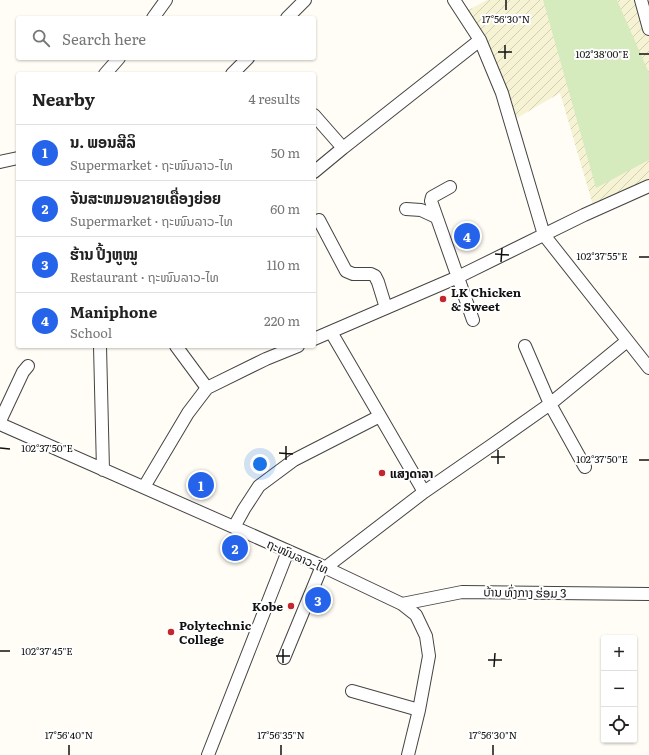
<!DOCTYPE html>
<meta charset="utf-8">
<style>
:root{--surface:#fff;--page:#f2f2f2;--text:#222;--muted:#767676;--line:#e0e0e0;--accent:#2563eb}
body{margin:0;font-family:Literata,"Noto Sans Lao",serif;background:var(--page);color:var(--text)}
.controls{position:absolute;right:12px;bottom:12px;display:grid;overflow:hidden;border-radius:4px;box-shadow:0 1px 3px #0004}
.controls button{width:36px;height:36px;display:grid;place-items:center;padding:0;border:0;border-bottom:1px solid var(--line);background:var(--surface);color:var(--text);font:20px sans-serif}
.you{position:absolute;left:260px;top:464px;width:14px;height:14px;margin:-10px;border:3px solid #fff;border-radius:50%;background:#1a73e8;box-shadow:0 0 0 6px #1a73e833}
.badge{display:grid;place-items:center;width:26px;height:26px;border-radius:50%;background:var(--accent);color:#fff;font-size:13px;font-weight:700}
.pin{position:absolute;translate:-50% -50%;border:2px solid #fff;box-shadow:0 1px 4px #0006}
.list{margin:0;padding:0;list-style:none}
h2{display:flex;justify-content:space-between;align-items:center;height:52px;margin:0;padding:0 16px;font-size:17px}
h2 small{font-size:13px;font-weight:400;color:var(--muted)}
.list li{display:grid;grid-template-columns:26px 1fr auto;gap:12px;align-items:center;box-sizing:border-box;height:56px;padding:0 16px;border-top:1px solid var(--line)}
.list b{display:block;font-size:15px;white-space:nowrap}
.list p{margin:0;font-size:13px;white-space:nowrap;color:var(--muted)}
.list em{font-size:13px;font-style:normal;color:var(--muted)}
.icon{flex:none;width:22px;height:22px;fill:none;stroke:currentColor;stroke-width:2;stroke-linecap:round;stroke-linejoin:round}
.map{position:relative;flex:none;width:649px;height:755px;overflow:hidden}
.search{position:absolute;background:var(--surface);box-shadow:0 1px 3px #0004;left:16px;top:16px;width:300px;height:44px;display:flex;align-items:center;gap:10px;box-sizing:border-box;padding:0 14px;border-radius:4px;color:var(--muted);font-size:15px}
.panel{position:absolute;background:var(--surface);box-shadow:0 1px 3px #0004;left:16px;top:72px;width:300px;height:276px;border-radius:4px}
.map>svg:first-child{display:block}
.farmland{fill:url(#farmland-furrows)}
.grass{fill:#d5ebbd}
.lines{fill:none;stroke-linecap:round;stroke-linejoin:round}
.minor-casing{stroke:#444;stroke-width:14}
.minor{stroke:#fff;stroke-width:12}
.ticks{fill:none;stroke:#111;stroke-width:1.5}
.poi-dot{fill:#c4262e;stroke:#fff;stroke-width:1.5}
.labels{text-anchor:middle;dominant-baseline:central;stroke-width:4;stroke-linejoin:round;paint-order:stroke}
.poi-label{font-size:12px;font-weight:bold;fill:#111;stroke:#fff;text-anchor:start}
.street-label{font-size:12px;fill:#111;stroke:#fff}
.ticks-label{font-size:10px;text-anchor:middle;fill:#111;stroke:#fff;stroke-width:4;stroke-linejoin:round;paint-order:stroke}
</style>
<div class="map">
<svg width="649" height="755" viewBox="0 0 649 755">
<defs>
<pattern id="farmland-furrows" width="10" height="10" patternUnits="userSpaceOnUse"><rect width="10" height="10" fill="#f6f3d4"/><path d="M-1 1l2-2M0 10L10 0M9 11l2-2" fill="none" stroke="#d2cfb5"/></pattern>
</defs>
<rect width="100%" height="100%" fill="#fffdf5"/>
<path class="farmland" d="M487,0H649V187L595,212L560,93L510,122L463,13Z"/>
<path class="grass" d="M543,0H617L649,73V160L596,188Z"/>
<g class="lines">
<defs>
<path id="minor" d="M454,0L480,40L502,93L544,235L649,368
M641,0L649,29
M153,18L166,0
M287,18L305,0
M105,74L119,58
M232,74L248,58
M314,115L343,148
M0,162L18,158
M314,172L343,148L480,40
M450,187L432,197L431,201L473,320
M406,209L421,210L436,217
M319,220L346,271L353,274H371L375,276L378,282L386,308
M331,332L380,416L424,492
M314,339L458,277L584,215L649,186
M100,346L103,470
M176,346L207,388
M525,346L550,404L627,341
M0,421L23,372L28,366
M0,424L322,566L402,604L416,615L426,636L429,656L419,710L408,755
M144,487L188,413L207,388L266,359L298,346
M234,527L244,509L259,486L294,460L380,416
M325,568L424,492L492,445L550,404L585,467
M402,604L462,592L649,594
M284,658L322,566
M352,691L419,710
M208,755L288,551"/>
</defs>
<use href="#minor" class="minor-casing"/>
<use href="#minor" class="minor"/>
</g>
<path class="ticks" d="M506,10V0M498,52H512M639,54H649M505,59V45M495,254L509,255M639,257H649M501,262L502,248M0,448L10,449M279,453L293,454M491,457H505M286,460V446M639,460H649M498,464V450M0,651H10M276,656H290M488,660H502M283,663V649M494,667L495,653M69,755V745M281,755V745M493,755V745"/>
<g class="poi-dot">
<circle cx="443" cy="299" r="4"/>
<circle cx="382" cy="473" r="4"/>
<circle cx="291" cy="606" r="4"/>
<circle cx="171" cy="632" r="4"/>
</g>
<g class="labels">
<g class="poi-label">
<text x="451" y="292">LK Chicken<tspan x="451" dy="14">&amp; Sweet</tspan></text>
<text x="390" y="473">ແສງດາລາ</text>
<text x="283" y="606" text-anchor="end">Kobe</text>
<text x="179" y="625">Polytechnic<tspan x="179" dy="14">College</tspan></text>
</g>
<g class="street-label">
<text transform="translate(298 556) rotate(24)">ຖະໜົນລາວ-ໄທ</text>
<text transform="translate(525 592) rotate(1)">ບ້ານ ທົ່ງກາງ ຮ່ອມ 3</text>
</g>
</g>
<g class="ticks-label">
<text x="506" y="23">17°56'30"N</text>
<text x="602" y="58">102°38'00"E</text>
<text x="602" y="260">102°37'55"E</text>
<text x="47" y="452">102°37'50"E</text>
<text x="602" y="463">102°37'50"E</text>
<text x="47" y="655">102°37'45"E</text>
<text x="69" y="739">17°56'40"N</text>
<text x="281" y="739">17°56'35"N</text>
<text x="493" y="739">17°56'30"N</text>
</g>
</svg>
<div class="controls">
<button>+</button>
<button>−</button>
<button><svg class="icon" aria-label="locate" viewBox="0 0 24 24"><circle cx="12" cy="12" r="6"/><path d="M12 2v4M12 18v4M2 12h4M18 12h4"/></svg></button>
</div>
<div class="you"></div>
<div class="pin badge" style="left:201px;top:485px">1</div>
<div class="pin badge" style="left:235px;top:548px">2</div>
<div class="pin badge" style="left:318px;top:600px">3</div>
<div class="pin badge" style="left:467px;top:236px">4</div>
<div class="search"><svg class="icon" aria-label="search" viewBox="0 0 24 24"><circle cx="10" cy="10" r="6"/><path d="M15 15l6 6"/></svg>Search here</div>
<section class="panel">
<h2>Nearby<small>4 results</small></h2>
<ul class="list">
<li><span class="badge">1</span><div><b>ນ. ພອນສີລິ</b><p>Supermarket · ຖະໜົນລາວ-ໄທ</p></div><em>50 m</em></li>
<li><span class="badge">2</span><div><b>ຈັນສະຫມອນຂາຍເຄື່ອງຍ່ອຍ</b><p>Supermarket · ຖະໜົນລາວ-ໄທ</p></div><em>60 m</em></li>
<li><span class="badge">3</span><div><b>ຮ້ານ ປີ້ງຫູໝູ</b><p>Restaurant · ຖະໜົນລາວ-ໄທ</p></div><em>110 m</em></li>
<li><span class="badge">4</span><div><b>Maniphone</b><p>School</p></div><em>220 m</em></li>
</ul>
</section>
</div>
